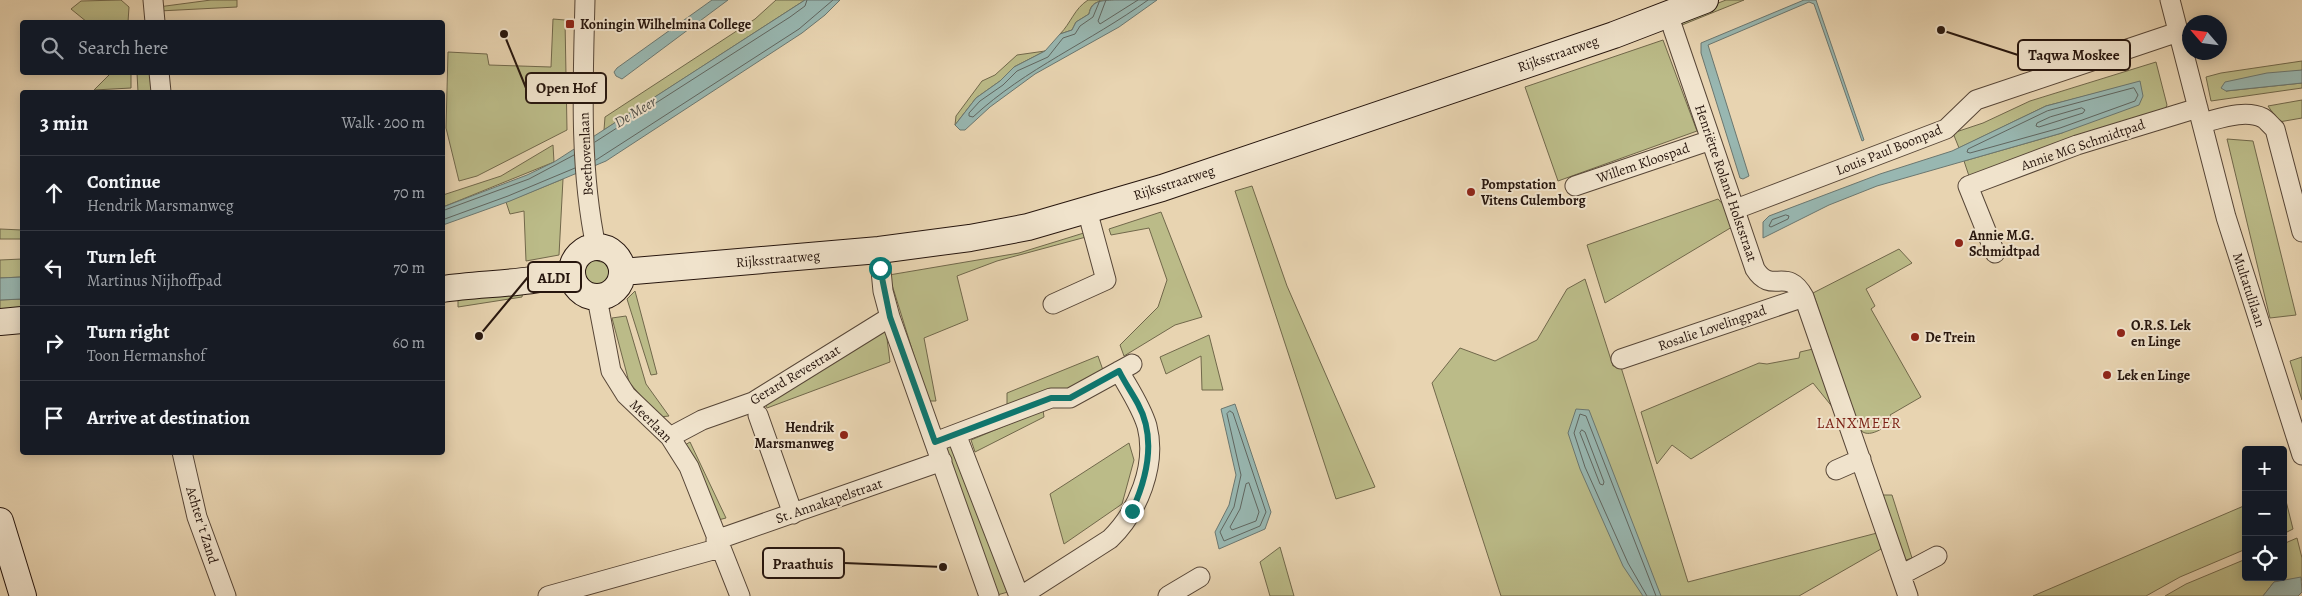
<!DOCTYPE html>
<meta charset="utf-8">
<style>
:root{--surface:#171b24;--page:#20242c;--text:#f1f3f6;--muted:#9ea1a6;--line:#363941}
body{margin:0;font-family:Alegreya,serif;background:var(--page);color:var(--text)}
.controls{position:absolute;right:15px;bottom:15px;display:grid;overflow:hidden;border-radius:5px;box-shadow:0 2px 12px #0003}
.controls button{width:45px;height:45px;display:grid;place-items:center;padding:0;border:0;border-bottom:1px solid var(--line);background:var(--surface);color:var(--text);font:25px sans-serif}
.compass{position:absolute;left:2182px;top:15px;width:45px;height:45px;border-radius:50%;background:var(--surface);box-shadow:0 2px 12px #0003;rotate:298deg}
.stop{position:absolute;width:15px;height:15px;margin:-11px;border:4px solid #0f766e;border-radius:50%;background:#fff}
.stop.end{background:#0f766e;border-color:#fff;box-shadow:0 1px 5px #0008}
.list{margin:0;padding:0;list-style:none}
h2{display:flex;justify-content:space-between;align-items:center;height:65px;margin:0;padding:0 20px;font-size:21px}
h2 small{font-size:16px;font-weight:400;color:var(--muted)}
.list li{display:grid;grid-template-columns:32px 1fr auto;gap:15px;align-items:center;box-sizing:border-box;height:75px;padding:0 20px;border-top:1px solid var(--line)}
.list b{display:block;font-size:19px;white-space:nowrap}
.list p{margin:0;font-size:16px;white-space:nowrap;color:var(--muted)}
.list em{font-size:16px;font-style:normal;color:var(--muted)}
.icon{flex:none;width:28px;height:28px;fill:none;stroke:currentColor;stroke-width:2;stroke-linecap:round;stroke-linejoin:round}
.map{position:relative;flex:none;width:2302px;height:596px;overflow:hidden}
.search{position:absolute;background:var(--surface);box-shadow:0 2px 12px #0003;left:20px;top:20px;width:425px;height:55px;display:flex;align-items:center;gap:12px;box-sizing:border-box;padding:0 18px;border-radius:5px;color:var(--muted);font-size:19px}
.panel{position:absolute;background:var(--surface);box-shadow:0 2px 12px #0003;left:20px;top:90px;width:425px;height:365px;border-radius:5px}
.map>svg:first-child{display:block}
.green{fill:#bb8;stroke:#71684b}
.water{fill:#98b7b1;stroke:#6b7770}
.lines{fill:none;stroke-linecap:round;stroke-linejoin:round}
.shore{stroke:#606660;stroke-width:1}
.street-casing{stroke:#574637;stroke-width:21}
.secondary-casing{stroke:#27160e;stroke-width:28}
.street{stroke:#f0e3cc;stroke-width:19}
.secondary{stroke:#f0e3cc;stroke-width:26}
.route{stroke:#0f766e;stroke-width:6}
.poi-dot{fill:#8f2418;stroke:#f0e3cc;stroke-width:2}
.labels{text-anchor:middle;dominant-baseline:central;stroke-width:4;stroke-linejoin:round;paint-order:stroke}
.poi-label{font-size:14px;font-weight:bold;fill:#27160e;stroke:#f0e3cc;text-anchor:start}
.street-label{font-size:14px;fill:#27160e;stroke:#f0e3cc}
.water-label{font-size:15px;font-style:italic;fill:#4f4e47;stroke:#f0e3cc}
.neighbourhood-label{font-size:15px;letter-spacing:1px;fill:#7a1f14;stroke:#f0e3cc}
.leader{fill:none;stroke:#27160e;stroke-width:2}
.callout-dot{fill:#27160e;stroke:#f0e3cc;stroke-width:2}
.callout{fill:#f0e3cc;stroke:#27160e;stroke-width:2}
.callout-label{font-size:15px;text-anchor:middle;font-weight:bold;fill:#27160e}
</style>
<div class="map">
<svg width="2302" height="596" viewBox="0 0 2302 596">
<rect width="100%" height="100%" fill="#e8d4b1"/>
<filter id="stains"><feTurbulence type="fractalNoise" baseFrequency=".004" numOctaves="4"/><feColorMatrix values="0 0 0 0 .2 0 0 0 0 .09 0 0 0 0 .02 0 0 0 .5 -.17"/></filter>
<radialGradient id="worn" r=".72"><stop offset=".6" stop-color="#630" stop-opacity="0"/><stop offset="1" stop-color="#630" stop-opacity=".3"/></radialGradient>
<path class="green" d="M121,0L129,7L128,22H87L71,9L81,1Z
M211,0H237V7L159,11L158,7Z
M776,0H805L604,130L605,117L755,19Z
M1088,0H1114C1101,1 1091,0 1089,14L1076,22L1072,30L1060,34C1071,23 1074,9 1088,0Z
M1726,0H1744L1682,25L1680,18Z
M553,19L565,20L567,130L477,176L459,181L446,128L448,52L487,54L489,65L551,67Z
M1663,40L1697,131L1558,181L1525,87Z
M1045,51L1014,67L1000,81L976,98L955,125L956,116L982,81L995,75L1017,55Z
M2302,61V70L2226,91L2302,83V88L2211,101L2206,77L2221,73Z
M2156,62L2167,105L2165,110L1969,176L1964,161L2062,133L2140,82L2046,106L1959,148L1953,133L1983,123L2030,101Z
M111,73H131V88L94,90Z
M137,73H155L156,92H138Z
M2302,100V118L2279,122L2268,106Z
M2227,139L2253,141L2296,315L2270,318Z
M553,145L554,162L443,207V195L501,176Z
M563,179L559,255L526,261L524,211L510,214L506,202Z
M1252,186L1287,286L1375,487L1336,499L1235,191Z
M1718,199L1730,212L1732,227L1605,303L1587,245Z
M1161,212L1202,317L1175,325L1124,356L1120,345L1158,307L1167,280L1149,228L1111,235L1109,229Z
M0,229L22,230V239H0Z
M1087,232L1086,237L997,261L957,276L968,320L924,338L936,401H928L889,275L1019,253Z
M1899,249L1912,263L1866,289L1875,306L1871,309L1921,397L1890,415L1893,422C1883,428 1865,442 1858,426L1813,293Z
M22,259V277L0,278V260Z
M590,259L605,263L612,276L603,285L586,284L582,270Z
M1585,279L1613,366L1620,364L1688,582L1877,533L1881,549L1799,596H1501L1432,383L1460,348L1495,361L1537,340L1567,289Z
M523,291L522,297L458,307V297Z
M635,291L657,374L651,375L627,299Z
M22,299V308L0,309V300Z
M626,316L646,384L669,416L659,417L629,382L612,318Z
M886,331L890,362L767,408L764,402Z
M1209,335L1223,390H1202L1201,356L1166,374L1160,357Z
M1813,349L1838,414L1813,383L1691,459L1672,445L1657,464L1641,412L1759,363L1767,364L1799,358L1800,352Z
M1098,356L1104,373L1064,391L1007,405V393Z
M2302,357V400L2290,361Z
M1043,410L1044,417L975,452L971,440Z
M690,442L726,518L718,520L685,445Z
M1129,443L1134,460L1122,504L1064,544L1050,494Z
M950,445L1008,592L997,595L944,447Z
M2283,489L2293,529L2283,534Z
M1883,495H1892L1912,558L1903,561Z
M2246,505V549L2180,577L2146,596H2033Z
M2297,538L2302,558V581L2301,578L2274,582L2263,596H2165L2186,584L2246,559V577H2283V544Z
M1280,547L1294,596H1270L1260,562Z"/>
<path class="water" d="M712,0H728L622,79L616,76L614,72L617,68Z
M805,0H840L825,15L802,33L606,161L510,201L443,225V207L527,175L554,162Z
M1114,0H1157L1119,27L1035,74L990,107L965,130H960L955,125L976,98L1000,81L1014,67L1045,51L1060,34L1072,30L1076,22L1089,14C1092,0 1101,1 1114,0Z
M1804,0H1816L1864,140L1862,141L1814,4L1809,2L1708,45L1749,176L1743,179L1740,178L1701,53V43Z
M2302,70V83L2226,91L2221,88L2225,82L2267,73Z
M2140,81L2143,96L2139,105L2062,133L1877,186L1829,205L1763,238V222L1769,216L1880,174L1952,151L2046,106Z
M22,277V299L0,300V278Z
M1235,404L1271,512L1265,529L1219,549L1215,532L1229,505L1236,475L1221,409Z
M1576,409L1589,410L1661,596H1643L1623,566L1580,469L1568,433Z
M2301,577L2302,592L2298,596H2263L2274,582Z"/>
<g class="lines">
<path class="shore" d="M1100,0L1093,17L1080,26L1075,34L1063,38L1048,57L1017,71L1003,85L980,101L969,113V116L973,117C1026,68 1090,42 1148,0
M1106,0L1098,21L1100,24L1138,0
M2134,88L2138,95L2135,101L2060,128L1970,153L1967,152L1968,149L2047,111Z
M2082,108L2085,110L2083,113L2039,127L2036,126L2037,123L2050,117Z
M595,142L790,17L805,6L807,0
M596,160L799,29L833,0
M442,211L529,179L574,155
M1786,215L1789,216L1788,219L1771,227L1769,226L1772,220Z
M442,220L508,196L575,168
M1230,411L1233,413L1266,512L1260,526L1224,541L1220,532L1234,507L1241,475L1227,414Z
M1582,430L1585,432L1604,482L1603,485L1600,484L1580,433Z
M1249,483L1259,512L1256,521L1232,530L1230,527L1240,509L1246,484Z
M1647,596L1628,563L1585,467L1574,433L1580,414L1586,416L1656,596"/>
<defs>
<path id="street" d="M153,0L155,22
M585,0C583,82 579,166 596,247
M2170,0L2226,217L2302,455
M1668,14L1755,269C1772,296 1787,265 1804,297L1908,596
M159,72L161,92
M2202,123C2219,119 2245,109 2263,118C2267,120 2271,126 2275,129L2302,232
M1575,186L1711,140
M1736,209L1946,129L1976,100L2178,32
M879,250L883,291L890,317L989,596
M1995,253L1968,186L2077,145L2198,108
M597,298L611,371L626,395L670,437L689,467L740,596
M1053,304L1106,280L1087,210
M1621,359L1804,297
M758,415L793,514
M956,434L1019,596
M670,437L702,420L753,402L890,317
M935,442L1051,398H1070L1132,364
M182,452L197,517L226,596
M1836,470L1861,459
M716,540L942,461
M1901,575L1937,556
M548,596L720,548
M1021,596L1110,539C1138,512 1157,465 1147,426C1141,406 1129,389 1119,371
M1168,596L1200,577"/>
<path id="secondary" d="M572 272a25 25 0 1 1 50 0a25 25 0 1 1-50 0Z
M622,272L879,250L970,238L1028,227L1162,188L1614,35L1705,0
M442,289C485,283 530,284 572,272
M0,322L22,320
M0,521L23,596"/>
</defs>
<use href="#street" class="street-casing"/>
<use href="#secondary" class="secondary-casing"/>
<use href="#street" class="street"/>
<use href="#secondary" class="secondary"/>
</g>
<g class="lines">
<path class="route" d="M880,268L890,317L935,442L1051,398H1070L1119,371C1125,383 1132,393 1138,404C1157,439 1147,478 1132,511"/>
</g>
<g class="poi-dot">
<rect x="565" y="19" width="10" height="10" rx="2.5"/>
<circle cx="1471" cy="192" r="5"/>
<circle cx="1959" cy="243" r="5"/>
<circle cx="2121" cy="333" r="5"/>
<circle cx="1915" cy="337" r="5"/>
<circle cx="2107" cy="375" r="5"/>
<circle cx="844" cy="435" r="5"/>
</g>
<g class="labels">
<g class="poi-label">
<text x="580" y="24">Koningin Wilhelmina College</text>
<text x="1481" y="184">Pompstation<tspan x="1481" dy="16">Vitens Culemborg</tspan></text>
<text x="1969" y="235">Annie M.G.<tspan x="1969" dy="16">Schmidtpad</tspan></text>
<text x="2131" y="325">O.R.S. Lek<tspan x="2131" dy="16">en Linge</tspan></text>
<text x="1925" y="337">De Trein</text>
<text x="2117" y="375">Lek en Linge</text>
<text x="834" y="427" text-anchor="end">Hendrik<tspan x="834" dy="16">Marsmanweg</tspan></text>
</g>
<g class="street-label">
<text transform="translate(1558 54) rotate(-19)">Rijksstraatweg</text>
<text transform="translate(2083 145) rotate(-19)">Annie MG Schmidtpad</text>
<text transform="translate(1889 150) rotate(-22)">Louis Paul Boonpad</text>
<text transform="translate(586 154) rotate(-93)">Beethovenlaan</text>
<text transform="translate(1643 163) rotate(-19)">Willem Kloospad</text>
<text transform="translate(1174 183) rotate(-18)">Rijksstraatweg</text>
<text transform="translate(1726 183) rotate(71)">Henriëtte Roland Holststraat</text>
<text transform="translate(778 259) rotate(-5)">Rijksstraatweg</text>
<text transform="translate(2249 290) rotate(72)">Multatulilaan</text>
<text transform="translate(1712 328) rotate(-19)">Rosalie Lovelingpad</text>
<text transform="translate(795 375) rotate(-31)">Gerard Revestraat</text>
<text transform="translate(651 421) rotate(45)">Meerlaan</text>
<text transform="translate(829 501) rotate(-19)">St. Annakapelstraat</text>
<text transform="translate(202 525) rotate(73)">Achter 't Zand</text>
</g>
<g class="water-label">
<text transform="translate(635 112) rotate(-31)">De Meer</text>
</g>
<g class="neighbourhood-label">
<text x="1859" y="423">LANXMEER</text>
</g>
</g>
<path class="leader" d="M1941 30L2018 55M504 34L526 88M479 336L528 277M943 567L844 563"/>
<g class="callout-dot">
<circle cx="1941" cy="30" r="5"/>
<circle cx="504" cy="34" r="5"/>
<circle cx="479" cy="336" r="5"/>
<circle cx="943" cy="567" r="5"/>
</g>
<g class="callout">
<rect x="2018" y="40" width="112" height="30" rx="5"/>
<rect x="526" y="73" width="80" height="30" rx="5"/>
<rect x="528" y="262" width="53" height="30" rx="5"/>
<rect x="763" y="548" width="81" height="30" rx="5"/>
</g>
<g class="callout-label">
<text x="2074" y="60">Taqwa Moskee</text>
<text x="566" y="93">Open Hof</text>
<text x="554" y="283">ALDI</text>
<text x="803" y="569">Praathuis</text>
</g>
<rect width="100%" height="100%" filter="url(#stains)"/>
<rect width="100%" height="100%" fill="url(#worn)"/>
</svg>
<div class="controls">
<button>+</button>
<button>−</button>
<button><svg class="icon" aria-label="locate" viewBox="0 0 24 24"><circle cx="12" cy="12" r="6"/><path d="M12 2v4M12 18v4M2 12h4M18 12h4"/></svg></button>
</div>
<svg class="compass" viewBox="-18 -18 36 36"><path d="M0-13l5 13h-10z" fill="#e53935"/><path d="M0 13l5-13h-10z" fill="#9ea1a6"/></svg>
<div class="stop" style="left:880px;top:268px"></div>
<div class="stop end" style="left:1132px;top:511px"></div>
<div class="search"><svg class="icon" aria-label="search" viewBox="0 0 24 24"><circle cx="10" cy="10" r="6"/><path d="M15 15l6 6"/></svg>Search here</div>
<section class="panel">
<h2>3 min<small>Walk · 200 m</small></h2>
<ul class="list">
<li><svg class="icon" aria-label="ahead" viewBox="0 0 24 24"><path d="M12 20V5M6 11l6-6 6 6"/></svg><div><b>Continue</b><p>Hendrik Marsmanweg</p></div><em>70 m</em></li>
<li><svg class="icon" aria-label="left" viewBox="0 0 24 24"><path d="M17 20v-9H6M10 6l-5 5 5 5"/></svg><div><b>Turn left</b><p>Martinus Nijhoffpad</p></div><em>70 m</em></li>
<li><svg class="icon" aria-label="right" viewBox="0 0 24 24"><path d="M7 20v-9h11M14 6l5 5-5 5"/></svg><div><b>Turn right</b><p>Toon Hermanshof</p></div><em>60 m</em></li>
<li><svg class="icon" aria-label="arrive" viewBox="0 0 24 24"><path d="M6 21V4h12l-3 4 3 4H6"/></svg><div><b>Arrive at destination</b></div></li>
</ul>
</section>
</div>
